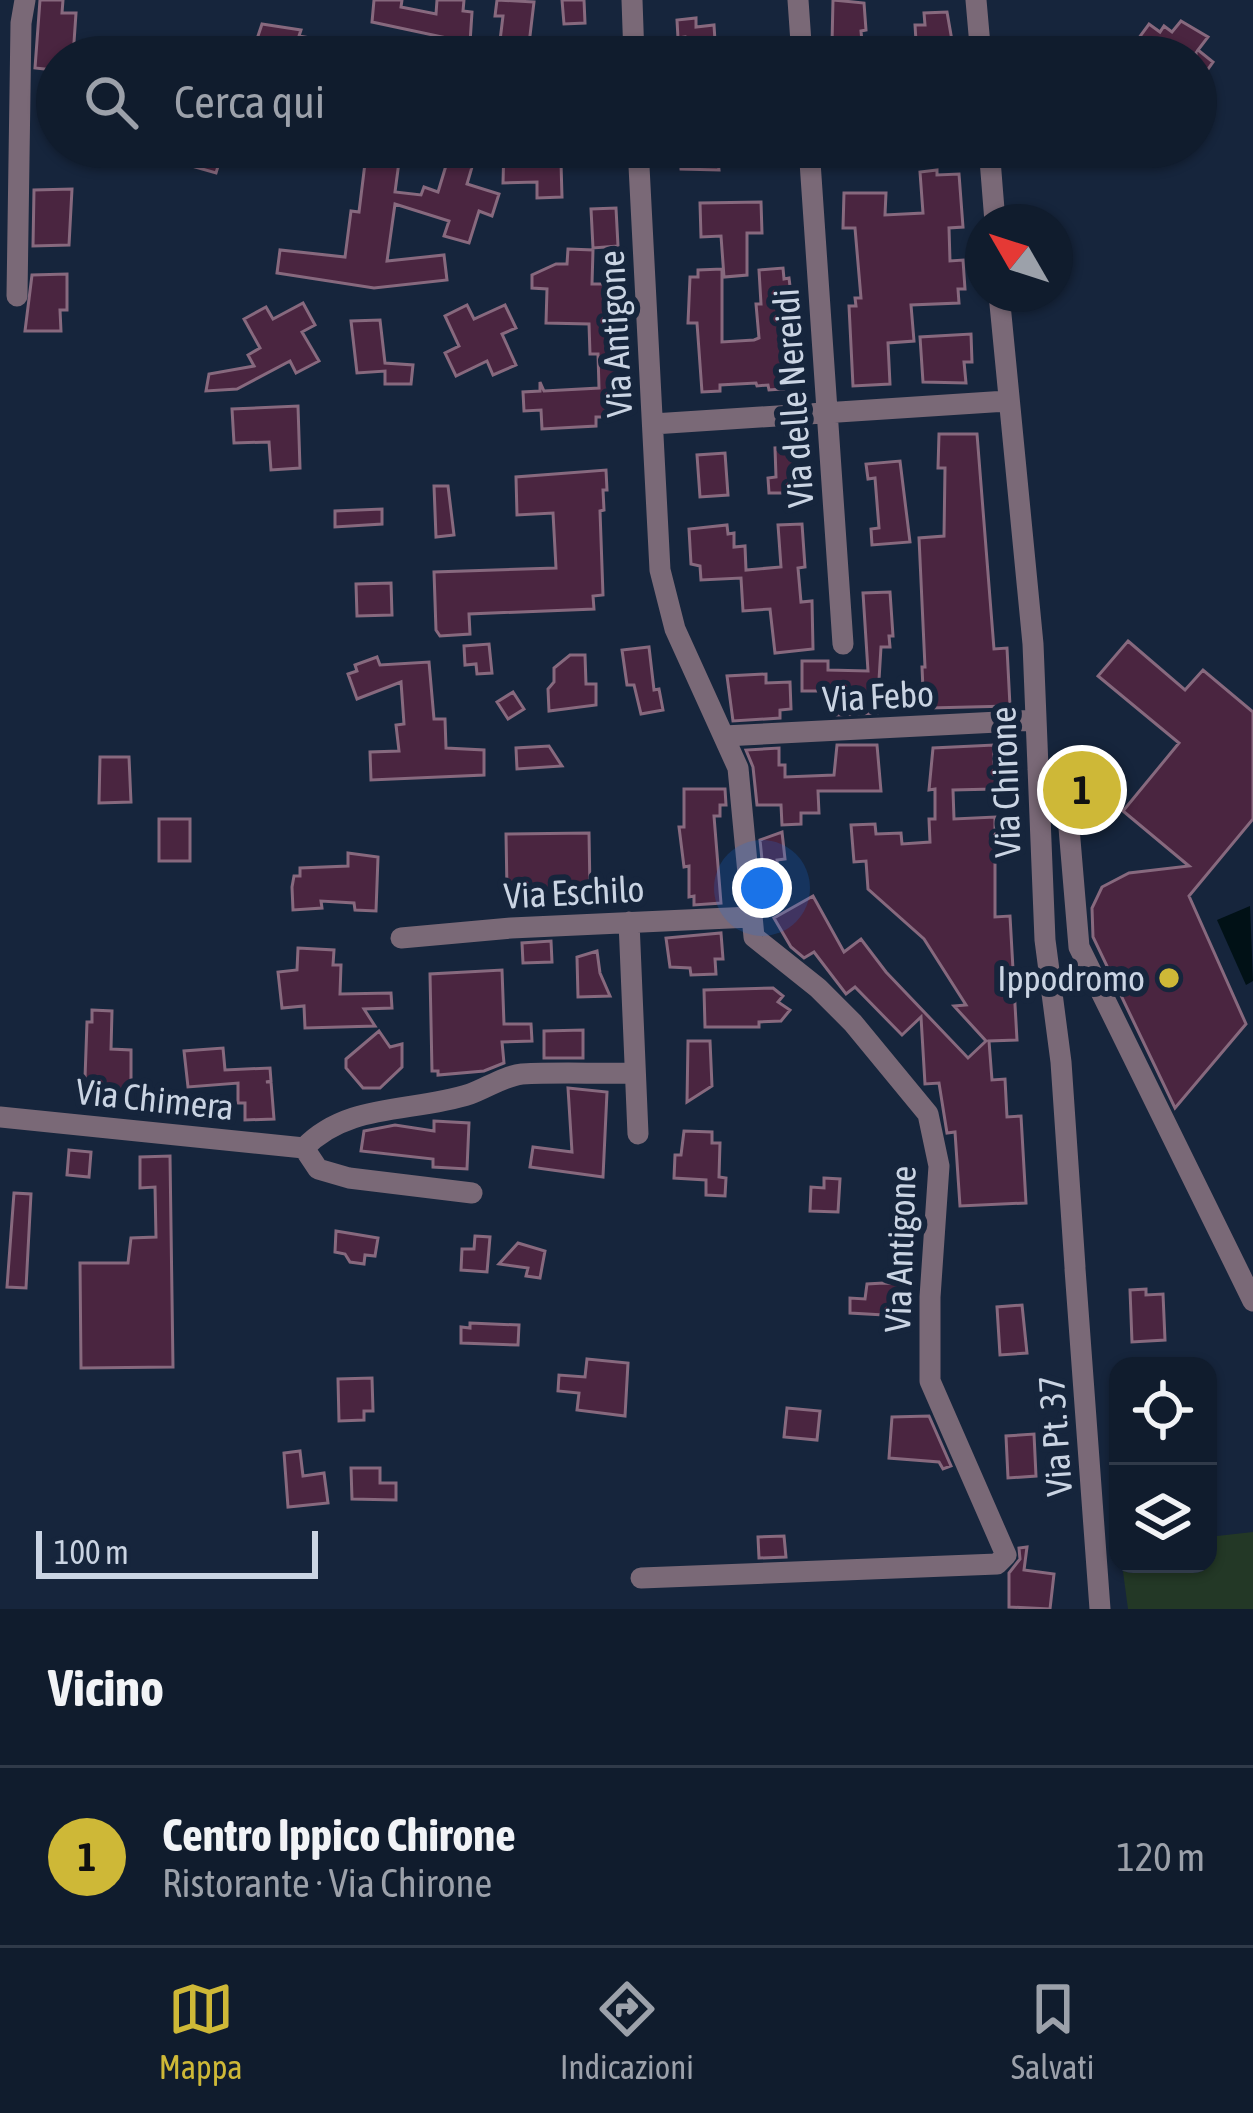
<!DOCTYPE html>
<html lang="it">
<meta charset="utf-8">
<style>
:root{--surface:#101c2d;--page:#192535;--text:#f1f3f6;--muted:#9ca1aa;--line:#303a49;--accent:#ceb837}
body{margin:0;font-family:"Asap Condensed",sans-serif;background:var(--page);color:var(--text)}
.controls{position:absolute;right:36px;bottom:36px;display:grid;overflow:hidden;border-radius:24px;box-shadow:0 3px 9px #0004}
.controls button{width:108px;height:108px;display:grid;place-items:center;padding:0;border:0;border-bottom:3px solid var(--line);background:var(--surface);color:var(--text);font:60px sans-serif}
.compass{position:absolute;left:965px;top:204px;width:108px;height:108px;border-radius:50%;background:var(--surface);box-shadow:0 3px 9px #0004;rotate:309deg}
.scale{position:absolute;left:36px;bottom:30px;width:282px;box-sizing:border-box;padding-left:12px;border:6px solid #cad4e3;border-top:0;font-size:33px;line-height:42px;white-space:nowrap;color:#cad4e3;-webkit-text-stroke:9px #16253c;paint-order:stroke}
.you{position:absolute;left:762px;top:888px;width:42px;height:42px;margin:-30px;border:9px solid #fff;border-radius:50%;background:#1a73e8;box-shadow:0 0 0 18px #1a73e833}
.badge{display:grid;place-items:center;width:78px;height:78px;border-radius:50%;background:var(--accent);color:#111;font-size:39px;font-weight:700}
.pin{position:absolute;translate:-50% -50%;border:6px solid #fff;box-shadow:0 3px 12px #0006}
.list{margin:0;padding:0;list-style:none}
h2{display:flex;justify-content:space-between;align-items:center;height:156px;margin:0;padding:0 48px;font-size:51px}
h2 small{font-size:39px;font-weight:400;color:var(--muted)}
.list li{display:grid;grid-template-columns:78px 1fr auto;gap:36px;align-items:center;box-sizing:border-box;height:180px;padding:0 48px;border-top:3px solid var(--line)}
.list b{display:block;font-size:45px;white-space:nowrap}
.list p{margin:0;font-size:39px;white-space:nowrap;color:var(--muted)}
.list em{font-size:39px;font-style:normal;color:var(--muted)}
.icon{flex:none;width:66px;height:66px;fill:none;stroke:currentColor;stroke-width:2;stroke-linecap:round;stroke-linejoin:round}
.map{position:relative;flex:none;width:1253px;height:1609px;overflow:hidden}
.search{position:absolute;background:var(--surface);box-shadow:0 3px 9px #0004;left:36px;right:36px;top:36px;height:132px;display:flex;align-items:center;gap:30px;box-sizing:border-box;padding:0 42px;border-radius:66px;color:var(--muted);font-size:45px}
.sheet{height:336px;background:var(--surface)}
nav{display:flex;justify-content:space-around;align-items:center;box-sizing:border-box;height:168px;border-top:3px solid var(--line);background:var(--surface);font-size:33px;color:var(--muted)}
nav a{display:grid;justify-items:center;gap:6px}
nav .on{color:var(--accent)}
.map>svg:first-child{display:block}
.green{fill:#233826}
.water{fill:#011116}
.building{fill:#4a2540;stroke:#87697e;stroke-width:3}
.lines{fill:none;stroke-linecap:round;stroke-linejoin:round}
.street{stroke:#7a6977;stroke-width:21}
.poi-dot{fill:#ceb837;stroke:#16253c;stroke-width:4.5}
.labels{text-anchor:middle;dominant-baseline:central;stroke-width:12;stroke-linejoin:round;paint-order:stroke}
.street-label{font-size:36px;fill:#cad4e3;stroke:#16253c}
.poi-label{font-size:36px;fill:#cad4e3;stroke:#16253c;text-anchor:end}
</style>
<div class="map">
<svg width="1253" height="1609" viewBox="0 0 1253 1609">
<rect width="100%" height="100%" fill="#16253c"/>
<path class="green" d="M1253,1532V1609H1128L1122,1564H1208V1537Z"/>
<path class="water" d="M1250,906L1253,981L1246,985L1217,920Z"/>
<path class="building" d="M40,0H63L62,13H76L73,57H57L54,70L35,68Z
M374,0H402L401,7L436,14L437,0H464L463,11L472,12L470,43L372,22Z
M497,0L534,2L529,44L558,47V57H498L503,16H495Z
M562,0H584L585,23L564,24Z
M833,0L864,3L866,30L861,31L862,42L832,44Z
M947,12L954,52L947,53V57H917L915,25H925L924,13Z
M696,18V27L714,25L716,57H687L685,37L678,38L677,20Z
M1181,21L1208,37L1198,50L1213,62L1196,86V53L1193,57H1125L1149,24L1160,32L1164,26L1172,32Z
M262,24L301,30L299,36L371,49L370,57H292L293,51L255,45Z
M194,147H224L216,173L188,165Z
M367,147H401L395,192L421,195L424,187L438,192L448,159L472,167L467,184L499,194L492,216L479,211L469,243L444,236L449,221L395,204L387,261L444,255L447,280L374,288L277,273L280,250L345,257L351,211L359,212Z
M504,147H576V163H561L562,197L537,198V182L503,183Z
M680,147H717L719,170L681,169Z
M749,147H778L779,161L749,163Z
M937,170V175L959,174L963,227L949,228L950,261L963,260L965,289H958L959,303L911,305L914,341L888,343L890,384L853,386L849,306H856L855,298H861L855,228H843L844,193H886L885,215L923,213L920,172Z
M72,189L69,245L33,246L34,190Z
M761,202L762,233H747V275L724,277L721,236L701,237L700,203Z
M616,208L618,246L593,248L591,209Z
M568,249L593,250L592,284H607L606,320L624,319L630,404L608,408L609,417H596V426L542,429L541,410L524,411L523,392L540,391V382L544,391L599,388L598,354H590L589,324L546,323L547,289L532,288V275L556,264H567Z
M783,268L784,279L789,278L792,302H785L796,388L769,390L768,385L757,386L756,383L720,385V391L702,392L697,323H688L690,277H698V270L722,269V342L754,340L759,338L756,304H761L759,270Z
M67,274V310H60L61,331H25L32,275Z
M303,303L315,325L302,332L319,361L296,373L290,361L237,389L206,391L209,374L254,366L248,355L260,348L244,319L266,307L273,319Z
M467,305L474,319L505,305L516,328L502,334L516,365L493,375L487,361L456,376L445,353L459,346L445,316Z
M380,320L385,363L413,365L411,384H385V371L357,373L351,321Z
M971,334L972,362H964L966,383L923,382L920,337Z
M298,406L300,468L271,470L269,442L234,443L232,409Z
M939,434H977L994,649L1007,648L1010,706L929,708L928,689H923L922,667H925L919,538L944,536L945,468H938Z
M798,447L801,493H769L768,478L776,477L775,448Z
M725,453L728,495L700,497L697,455Z
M900,461L910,542L872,545L871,529L879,528L875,478L868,479L866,464Z
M606,470L607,490H603L604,510L600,511L603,595L593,596L594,609L469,614L470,634L440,636L436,630L434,572L556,568L553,513L517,515L516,477Z
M434,486H448L454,535L436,537Z
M382,509V524L335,527V511Z
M802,524L805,567L798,568L801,602L812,601L813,649L775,653L770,609L743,611L741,578L701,580L700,566L691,564L689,529L727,525L728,534L734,533V547L745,546L746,570L781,567L778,525Z
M391,583L392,615L357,616L356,584Z
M890,592L893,636H889L890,647H881L877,713L837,715V691H802V661H828V670L868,671L863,593Z
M1128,641L1185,690L1203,670L1253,712V819L1189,896L1246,1024L1175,1108L1093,937L1092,908L1102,887L1129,873L1189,866L1123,811L1179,743L1098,676Z
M489,644L492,673L477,674L476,664L465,665L464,646Z
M649,647L654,690L659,689L663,710L641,714L634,685H627L622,650Z
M570,655H585L586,684H596V705L549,711L548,689L554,682V668Z
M377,657L380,665L429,662L434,719H445L446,748L484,750V775L371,780L370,752L399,751L396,725L404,724L401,682L357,699L348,674L357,671L355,665Z
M766,674V683L790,682L791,709L780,710V718L733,721L727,676Z
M513,692L524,709L508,719L497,702Z
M837,745H877L881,791H818L819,813H801V824L782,825L781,805H757L753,767L746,750L779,748V765H785V777L834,775Z
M994,745V763H1000V785L994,786V789L953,790L954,819L995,817V917L1010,916L1017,1040L989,1041L992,1080L1005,1079L1007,1117L1021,1116L1026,1203L960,1206L955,1132L947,1133L939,1083L925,1084L921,1017L902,1035L855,987L846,994L814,952L804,958L791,947L774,918L813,896L844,952L861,939L886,972L968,1058L986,1041L954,1006L966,1005L924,939L868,889L866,861L854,862L851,825L875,824L876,834L901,833L902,844L930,842L929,819H935V789L929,790L933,748Z
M549,746L562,766L517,769L516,748Z
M100,757H129L131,802L99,803Z
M684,789H725L726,805H720V816H714L721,903L694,905V896L689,897V866L684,867L679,827H684Z
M159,819H190V861H159Z
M782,832L785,859L777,860L778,872L764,879L760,840Z
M589,833L590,889L507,890L506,834Z
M348,853L378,857L376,911L355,910L354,903L321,901L322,908L293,910L292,887L294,876H300V868L348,866Z
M721,933L723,959H715L716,974L691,975L690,968L670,967L666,938Z
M551,941L552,962L523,963L522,943Z
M298,948L334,950L333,965H341L340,994L391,993L392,1008L364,1009L375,1026L305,1028L304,1006L282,1008L278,972L297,970Z
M597,951L600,973L610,996L578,997L577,957Z
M502,970L504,1024H531L532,1041L502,1042L504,1063L484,1071L438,1075V1071H432L430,974Z
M773,988L783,996L778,1002L790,1010L781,1021L759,1022V1027H705L704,990Z
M92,1010L112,1011L111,1049L131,1050V1107L84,1106L87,1022H92Z
M583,1030V1058H544V1031Z
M379,1031L390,1047L402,1044V1067L380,1088H363L346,1068V1059Z
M688,1041H710L712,1086L687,1102Z
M223,1048L225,1070L270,1068L271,1081L266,1082H271L274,1119L245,1120V1103H238V1083L188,1087L184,1051Z
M568,1088L607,1092L603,1177L530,1167L533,1147L572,1152Z
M434,1121L469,1123L467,1169L433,1167V1159L361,1151L364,1131L395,1125L434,1131Z
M684,1131L712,1132V1143H720L719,1177L726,1178L725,1196L706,1195V1180L674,1178L675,1155H681Z
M69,1150L91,1152L89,1177L67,1175Z
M170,1156L173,1367L81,1368L80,1263H128L131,1238L156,1237L155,1187L140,1188V1157Z
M824,1178L840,1179L838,1212L810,1211L811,1187L824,1188Z
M14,1193L31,1194L26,1288L7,1287Z
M336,1231L378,1238L375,1256L365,1255L364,1264L350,1262L345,1254L335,1252Z
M475,1236L490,1237L487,1272L461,1270L462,1249H474Z
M518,1243L545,1251L540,1278L526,1276L528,1268L499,1264Z
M884,1283L902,1284L901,1316L850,1313V1298L865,1299L867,1284Z
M1146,1289V1295L1163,1294L1165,1340L1132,1342L1130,1290Z
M1022,1305L1027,1353L1000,1355L997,1307Z
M470,1323L519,1325L518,1345L461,1343V1327L470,1328Z
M587,1359L628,1363L625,1416L577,1410L579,1393L558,1391L559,1375L585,1377Z
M372,1378L373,1411H364V1420L339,1421L338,1379Z
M787,1408L820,1411L817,1440L784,1437Z
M929,1416L951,1466L943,1469L939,1462L889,1458L892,1417Z
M1034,1434L1036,1476L1008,1478L1006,1436Z
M300,1451L303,1476L324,1473L328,1503L288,1507L284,1453Z
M351,1468H380V1483H396V1500L352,1499Z
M784,1536L786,1557L759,1558L758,1537Z
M1027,1547L1024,1570L1054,1574L1050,1609L1009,1607V1573L1020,1559L1019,1548Z"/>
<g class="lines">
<path class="street" d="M632,0L634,57
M798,0L802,57
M976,0L981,57
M638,147L660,570L675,629L738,768L754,937L818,988L853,1023L928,1114L939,1166L930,1297V1381L1006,1555L997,1564L641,1578
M809,147L843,644
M989,147L995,222
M999,294L1033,644L1045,940L1061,1062L1075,1267
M17,296L21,23L25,0
M653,424L1007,401
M724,736L1036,720
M1038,769L1066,792L1079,947L1253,1301
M629,922L638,1134
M401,938L511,928L751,917
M0,1117L304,1148
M304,1148C348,1102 413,1113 470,1094C487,1088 504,1076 522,1074C559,1072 598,1074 635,1073
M304,1148L318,1169L349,1178L472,1193
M1075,1269L1100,1609"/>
</g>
<circle class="poi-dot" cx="1169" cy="978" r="12"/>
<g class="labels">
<g class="street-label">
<text transform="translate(615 334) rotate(-93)">Via Antigone</text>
<text transform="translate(793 398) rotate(-94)">Via delle Nereidi</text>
<text transform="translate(878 696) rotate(-3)">Via Febo</text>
<text transform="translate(1005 782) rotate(-92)">Via Chirone</text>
<text transform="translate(574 892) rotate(-3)">Via Eschilo</text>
<text transform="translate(155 1099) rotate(6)">Via Chimera</text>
<text transform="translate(900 1249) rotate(-88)">Via Antigone</text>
<text transform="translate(1055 1436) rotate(-94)">Via Pt. 37</text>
</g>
<g class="poi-label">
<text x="1145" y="978">Ippodromo</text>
</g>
</g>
</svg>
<div class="controls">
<button><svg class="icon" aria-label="locate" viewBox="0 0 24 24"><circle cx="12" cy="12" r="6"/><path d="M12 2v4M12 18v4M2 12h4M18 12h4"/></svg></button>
<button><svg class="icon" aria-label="layers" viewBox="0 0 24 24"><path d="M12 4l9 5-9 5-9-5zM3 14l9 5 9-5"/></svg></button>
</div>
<svg class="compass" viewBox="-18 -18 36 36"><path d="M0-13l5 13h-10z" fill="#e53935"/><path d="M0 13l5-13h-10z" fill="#9ca1aa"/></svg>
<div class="scale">100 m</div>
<div class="you"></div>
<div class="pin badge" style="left:1082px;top:790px">1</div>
<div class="search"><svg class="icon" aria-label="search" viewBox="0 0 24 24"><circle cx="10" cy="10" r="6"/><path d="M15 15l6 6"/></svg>Cerca qui</div>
</div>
<section class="sheet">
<h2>Vicino<small></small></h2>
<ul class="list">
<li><span class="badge">1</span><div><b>Centro Ippico Chirone</b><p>Ristorante · Via Chirone</p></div><em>120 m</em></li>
</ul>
</section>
<nav>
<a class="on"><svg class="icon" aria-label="map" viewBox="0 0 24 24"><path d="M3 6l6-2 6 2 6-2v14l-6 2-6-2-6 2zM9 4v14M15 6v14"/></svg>Mappa</a>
<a><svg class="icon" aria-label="directions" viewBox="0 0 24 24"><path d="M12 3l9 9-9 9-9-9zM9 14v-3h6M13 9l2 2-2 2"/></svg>Indicazioni</a>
<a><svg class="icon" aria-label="saved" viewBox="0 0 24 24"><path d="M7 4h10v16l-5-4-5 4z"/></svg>Salvati</a>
</nav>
